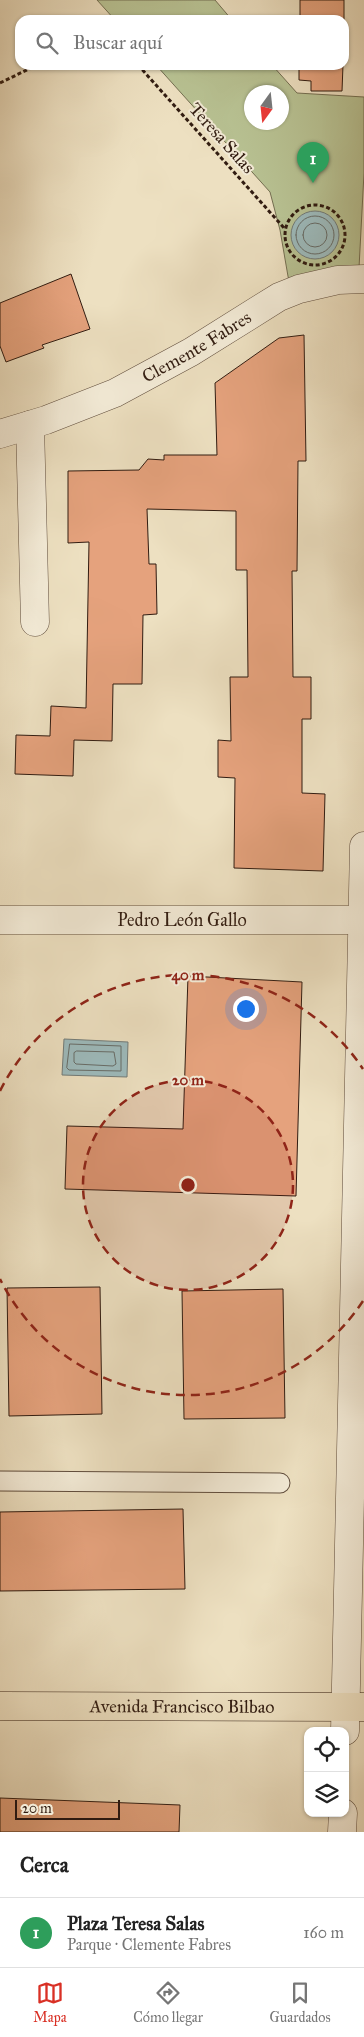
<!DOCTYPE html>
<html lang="es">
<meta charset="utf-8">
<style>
:root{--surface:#fff;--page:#f2f2f2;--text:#222;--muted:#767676;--line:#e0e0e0;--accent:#d93025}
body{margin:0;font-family:"IM FELL Great Primer",serif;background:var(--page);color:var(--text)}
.controls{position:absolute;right:15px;bottom:15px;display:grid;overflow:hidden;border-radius:10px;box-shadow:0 1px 4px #0004}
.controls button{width:45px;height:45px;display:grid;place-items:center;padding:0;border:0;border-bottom:1px solid var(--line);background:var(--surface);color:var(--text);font:25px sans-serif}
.compass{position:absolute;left:244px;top:85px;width:45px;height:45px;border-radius:50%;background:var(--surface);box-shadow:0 1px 4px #0004;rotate:195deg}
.scale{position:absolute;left:15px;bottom:12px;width:105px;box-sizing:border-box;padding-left:5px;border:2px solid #311c11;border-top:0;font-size:14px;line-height:18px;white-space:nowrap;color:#311c11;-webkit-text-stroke:4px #f3ebd7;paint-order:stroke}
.you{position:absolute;left:245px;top:1008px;width:18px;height:18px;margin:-12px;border:4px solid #fff;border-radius:50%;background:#1a73e8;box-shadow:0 0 0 8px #1a73e833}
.badge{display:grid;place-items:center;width:32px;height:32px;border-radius:50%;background:var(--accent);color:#fff;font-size:16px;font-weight:700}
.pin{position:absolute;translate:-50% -41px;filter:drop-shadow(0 1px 2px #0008)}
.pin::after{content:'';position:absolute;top:26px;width:18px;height:15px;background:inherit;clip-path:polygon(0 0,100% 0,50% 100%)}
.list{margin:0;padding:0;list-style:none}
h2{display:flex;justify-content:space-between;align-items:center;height:65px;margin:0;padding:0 20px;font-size:21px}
h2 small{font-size:16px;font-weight:400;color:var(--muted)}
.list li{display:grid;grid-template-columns:32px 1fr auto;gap:15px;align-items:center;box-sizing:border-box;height:70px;padding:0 20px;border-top:1px solid var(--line)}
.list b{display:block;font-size:19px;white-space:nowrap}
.list p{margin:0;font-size:16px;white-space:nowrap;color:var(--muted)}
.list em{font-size:16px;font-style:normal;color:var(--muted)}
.icon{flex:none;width:28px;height:28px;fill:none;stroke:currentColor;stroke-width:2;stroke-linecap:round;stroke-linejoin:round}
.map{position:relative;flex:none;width:364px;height:1832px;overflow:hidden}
.search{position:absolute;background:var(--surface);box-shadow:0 1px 4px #0004;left:15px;right:15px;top:15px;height:55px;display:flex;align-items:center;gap:12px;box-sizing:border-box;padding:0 18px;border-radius:15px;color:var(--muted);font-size:19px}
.sheet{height:135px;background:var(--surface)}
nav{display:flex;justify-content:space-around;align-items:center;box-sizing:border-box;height:70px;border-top:1px solid var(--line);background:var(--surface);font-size:14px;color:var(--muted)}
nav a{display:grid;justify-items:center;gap:2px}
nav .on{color:var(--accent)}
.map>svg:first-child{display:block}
.green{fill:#b8c293;stroke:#746f52;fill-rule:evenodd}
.water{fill:#9dbbbd;stroke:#727b78}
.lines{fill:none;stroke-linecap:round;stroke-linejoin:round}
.shore{stroke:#676c67;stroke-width:1}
.building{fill:#e5a27d;stroke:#311c11}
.lane-casing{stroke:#604d3d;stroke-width:21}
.street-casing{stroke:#604d3d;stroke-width:29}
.primary-casing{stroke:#311c11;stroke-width:29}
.path{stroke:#311c11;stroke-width:3;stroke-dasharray:4 2.5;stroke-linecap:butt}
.lane{stroke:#f3ebd7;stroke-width:19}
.street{stroke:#f3ebd7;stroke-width:28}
.primary{stroke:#ede0c1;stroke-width:28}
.ring{fill:none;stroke:#8f2418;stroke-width:2.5;stroke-dasharray:9 6}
.labels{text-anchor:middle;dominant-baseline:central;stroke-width:4;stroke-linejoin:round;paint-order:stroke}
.street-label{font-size:18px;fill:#311c11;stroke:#f3ebd7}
.centre{fill:#8f2418;stroke:#f3ebd7;stroke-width:2.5}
.ring-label{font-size:15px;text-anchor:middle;font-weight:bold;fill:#8f2418;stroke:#f3ebd7;stroke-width:4;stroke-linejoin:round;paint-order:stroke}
</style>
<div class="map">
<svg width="364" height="1832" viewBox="0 0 364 1832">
<rect width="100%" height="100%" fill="#ede0c1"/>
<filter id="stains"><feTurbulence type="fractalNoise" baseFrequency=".004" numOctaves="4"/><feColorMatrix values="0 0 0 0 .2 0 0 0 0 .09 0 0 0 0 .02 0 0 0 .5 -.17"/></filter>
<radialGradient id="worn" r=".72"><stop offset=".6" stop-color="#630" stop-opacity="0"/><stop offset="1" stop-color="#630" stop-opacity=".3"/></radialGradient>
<path class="green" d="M97,0H215L232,20H115Z
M156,65H272L297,93L364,97V173L359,268L289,282L280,230L270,192ZM252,92H282V122H252Z"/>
<path class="water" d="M291 235a24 24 0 1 1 48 0a24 24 0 1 1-48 0Z
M64,1039L128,1042L127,1077L62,1075Z"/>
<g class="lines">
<path class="shore" d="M296 235a19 19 0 1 1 38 0a19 19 0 1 1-38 0Z
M303 235a12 12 0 1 1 24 0a12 12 0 1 1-24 0Z
M70,1044L121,1046V1071L69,1070L67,1068Z
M77,1051L114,1052L116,1064L113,1066L76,1064L74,1062V1053Z"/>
</g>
<path class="building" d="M300,0H344V20H300Z
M299,65H343L342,91H311V81L299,80Z
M71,274L90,329L42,345L44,348L6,362L0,346V303Z
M304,335L306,461H298L297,571H292L293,677H311V719H302V793L325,794L323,871L234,868L235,778L218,777V740L231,741L230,677H248L247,570H236V511L147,509L149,564H156L157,614L143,615L142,684H113L112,741L74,740L73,776L15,774L16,735L50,736L51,706L86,708L89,542L68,543V471L139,470L148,459L164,460V455H217L215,383L279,338Z
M188,976L302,982L296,1196L65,1189L67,1126L183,1129Z
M100,1287L102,1414L9,1416L7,1288Z
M283,1289L285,1418L184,1419L182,1291Z
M183,1509L185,1589L0,1591V1512Z
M0,1798L180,1805L179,1832H0Z"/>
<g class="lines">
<defs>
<path id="lane" d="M0,1481L280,1483"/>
<g id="street">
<path d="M30,425L35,622"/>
<path id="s1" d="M0,434L46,420L115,393L191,352L279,297L299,289L338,280L364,279"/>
<path id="s2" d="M0,920H364"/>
<path d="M345,1731L364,846"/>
<path d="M342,1832L343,1813"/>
</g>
<g id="primary">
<path id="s3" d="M0,1706L364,1707"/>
</g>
</defs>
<use href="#lane" class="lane-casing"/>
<use href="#street" class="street-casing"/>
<use href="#primary" class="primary-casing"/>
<path class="path" d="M138,65L285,229
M0,83L37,65
M285 235a30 30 0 1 1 60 0a30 30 0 1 1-60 0Z"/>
<use href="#lane" class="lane"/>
<use href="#street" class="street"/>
<use href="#primary" class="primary"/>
</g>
<circle cx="188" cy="1185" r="105" fill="#8f2418" fill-opacity=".12"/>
<g class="ring">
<circle cx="188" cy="1185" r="105"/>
<path d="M363 1301A210 210 0 0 1 0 1279M0 1091A210 210 0 0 1 363 1069"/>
</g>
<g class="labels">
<g class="street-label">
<text transform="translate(222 138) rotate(48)">Teresa Salas</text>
<text stroke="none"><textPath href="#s1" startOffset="216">Clemente Fabres</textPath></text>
<text stroke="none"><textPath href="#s2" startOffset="182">Pedro León Gallo</textPath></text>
<text stroke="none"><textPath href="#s3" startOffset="182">Avenida Francisco Bilbao</textPath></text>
</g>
</g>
<circle cx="188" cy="1185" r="8" class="centre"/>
<g class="ring-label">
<text x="188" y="980">40 m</text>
<text x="188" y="1085">20 m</text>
</g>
<rect width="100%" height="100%" filter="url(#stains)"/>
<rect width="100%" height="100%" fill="url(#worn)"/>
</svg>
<div class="controls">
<button><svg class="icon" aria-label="locate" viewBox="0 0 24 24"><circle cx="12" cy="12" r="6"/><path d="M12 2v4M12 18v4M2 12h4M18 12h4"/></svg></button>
<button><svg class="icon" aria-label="layers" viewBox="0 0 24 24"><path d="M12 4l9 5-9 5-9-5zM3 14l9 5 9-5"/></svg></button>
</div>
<svg class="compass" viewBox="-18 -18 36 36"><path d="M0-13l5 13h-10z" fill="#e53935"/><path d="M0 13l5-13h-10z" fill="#767676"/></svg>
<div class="scale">20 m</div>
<div class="you"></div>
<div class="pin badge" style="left:313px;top:183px;background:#2e9e5b">1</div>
<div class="search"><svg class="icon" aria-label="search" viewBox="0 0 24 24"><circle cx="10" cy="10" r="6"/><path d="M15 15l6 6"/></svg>Buscar aquí</div>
</div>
<section class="sheet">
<h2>Cerca<small></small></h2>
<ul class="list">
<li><span class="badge" style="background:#2e9e5b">1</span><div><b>Plaza Teresa Salas</b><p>Parque · Clemente Fabres</p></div><em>160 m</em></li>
</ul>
</section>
<nav>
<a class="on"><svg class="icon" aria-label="map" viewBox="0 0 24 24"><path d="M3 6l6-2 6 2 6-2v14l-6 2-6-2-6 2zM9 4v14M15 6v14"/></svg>Mapa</a>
<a><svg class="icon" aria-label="directions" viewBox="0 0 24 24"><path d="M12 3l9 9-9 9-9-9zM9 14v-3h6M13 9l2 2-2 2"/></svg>Cómo llegar</a>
<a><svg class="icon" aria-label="saved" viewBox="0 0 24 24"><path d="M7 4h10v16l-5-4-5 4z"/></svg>Guardados</a>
</nav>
